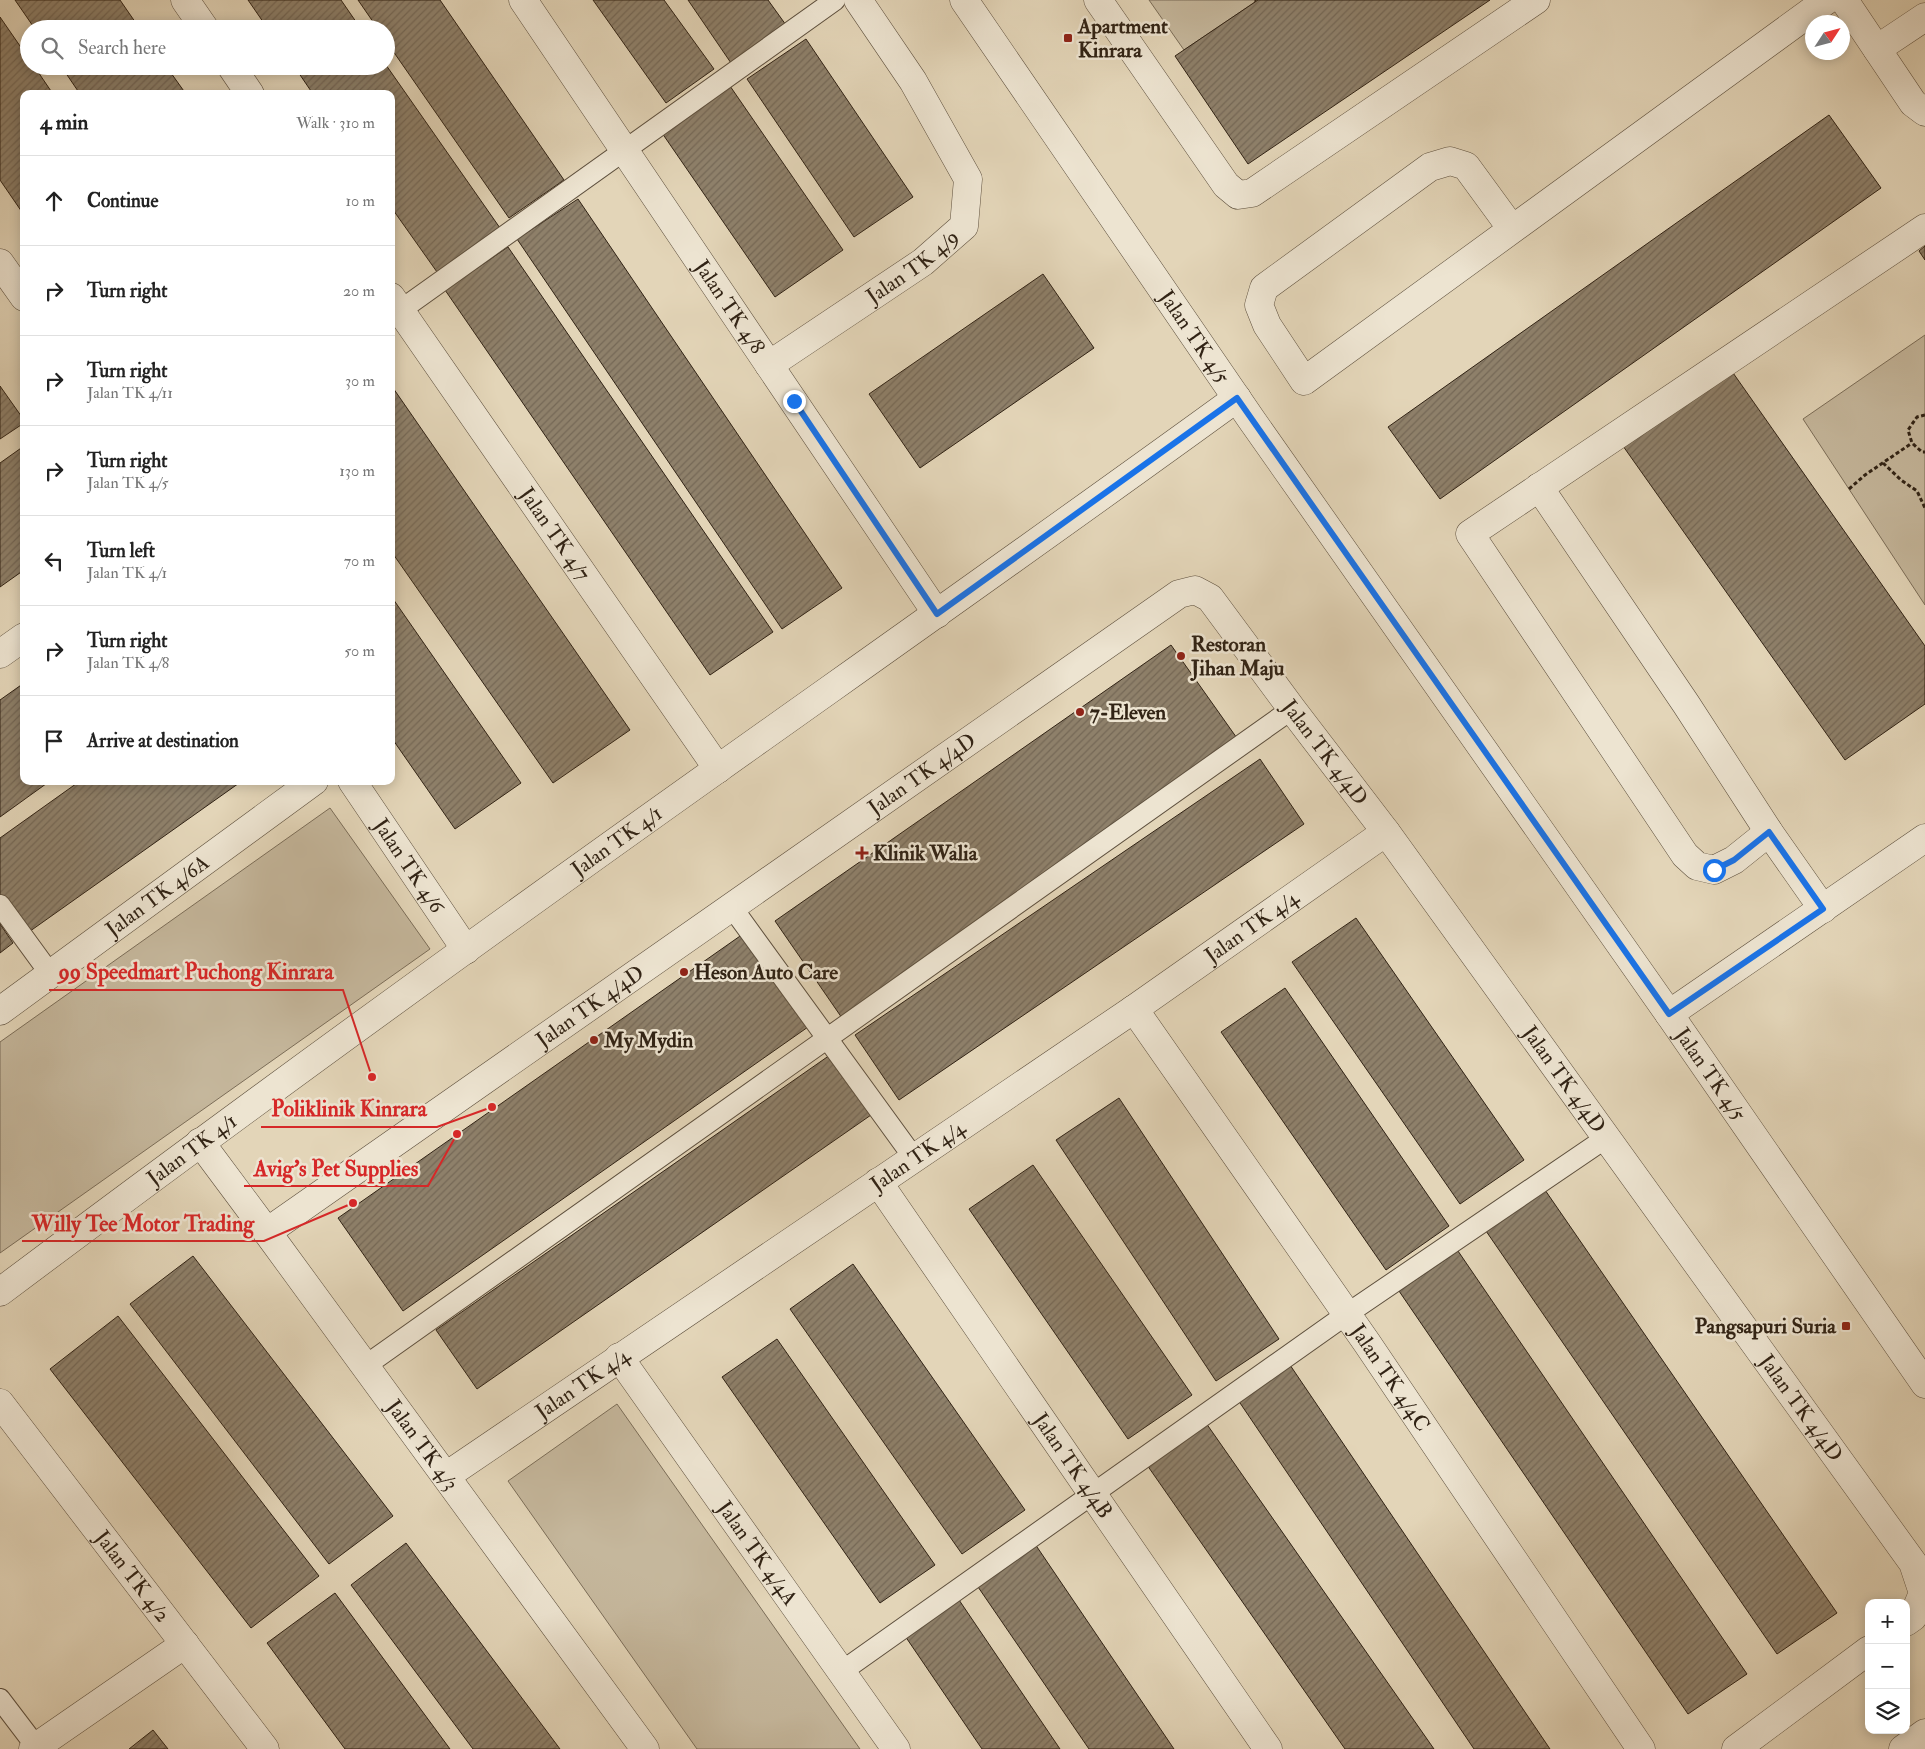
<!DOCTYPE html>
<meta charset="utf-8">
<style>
:root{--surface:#fff;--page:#f6f6f6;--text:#222;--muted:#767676;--line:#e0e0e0}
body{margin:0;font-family:"IM FELL Double Pica",serif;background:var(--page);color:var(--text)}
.controls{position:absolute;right:15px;bottom:15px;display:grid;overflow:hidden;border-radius:10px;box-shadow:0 2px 12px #0003}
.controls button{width:45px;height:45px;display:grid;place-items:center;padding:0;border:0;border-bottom:1px solid var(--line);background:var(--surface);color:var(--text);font:25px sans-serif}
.compass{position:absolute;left:1805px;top:15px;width:45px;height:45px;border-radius:50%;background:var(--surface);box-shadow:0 2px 12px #0003;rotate:54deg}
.stop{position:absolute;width:15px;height:15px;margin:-11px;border:4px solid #1a73e8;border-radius:50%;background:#fff}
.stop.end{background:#1a73e8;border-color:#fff;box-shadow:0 1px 5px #0008}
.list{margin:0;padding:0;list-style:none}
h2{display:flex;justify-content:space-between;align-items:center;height:65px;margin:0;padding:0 20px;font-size:21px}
h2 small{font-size:16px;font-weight:400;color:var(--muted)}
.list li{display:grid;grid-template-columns:32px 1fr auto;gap:15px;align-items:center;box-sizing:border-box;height:90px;padding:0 20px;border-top:1px solid var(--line)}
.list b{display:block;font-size:19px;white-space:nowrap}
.list p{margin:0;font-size:16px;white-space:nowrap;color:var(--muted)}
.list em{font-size:16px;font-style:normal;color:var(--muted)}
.icon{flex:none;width:28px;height:28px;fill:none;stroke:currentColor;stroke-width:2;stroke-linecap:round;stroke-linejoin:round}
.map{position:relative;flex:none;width:1925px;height:1749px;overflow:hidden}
.search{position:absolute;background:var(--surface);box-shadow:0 2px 12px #0003;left:20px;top:20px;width:375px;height:55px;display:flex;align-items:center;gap:12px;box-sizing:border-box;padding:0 18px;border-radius:28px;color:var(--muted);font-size:19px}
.panel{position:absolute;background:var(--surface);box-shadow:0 2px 12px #0003;left:20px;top:90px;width:375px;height:695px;border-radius:10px}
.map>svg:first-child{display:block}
.green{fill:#c5b79c;stroke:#7b6d58}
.building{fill:url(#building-hatch);stroke:#312315}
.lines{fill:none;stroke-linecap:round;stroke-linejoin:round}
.service-casing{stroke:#5e503e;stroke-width:22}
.minor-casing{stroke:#5e503e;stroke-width:29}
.path{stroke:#312315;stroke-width:3;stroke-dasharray:4 2.5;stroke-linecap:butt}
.service{stroke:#ede4d1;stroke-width:20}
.minor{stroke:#ede4d1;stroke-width:28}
.route{stroke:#1a73e8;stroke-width:6}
.poi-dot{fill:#8f2418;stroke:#ede4d1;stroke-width:2}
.labels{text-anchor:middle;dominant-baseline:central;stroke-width:5;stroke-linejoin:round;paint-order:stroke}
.poi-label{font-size:21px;font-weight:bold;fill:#312315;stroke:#ede4d1;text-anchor:start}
.street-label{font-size:21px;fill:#312315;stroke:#ede4d1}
.leader{fill:none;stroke:#d62828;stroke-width:2}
.callout-dot{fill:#d62828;stroke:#ede4d1;stroke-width:2}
.callout-label{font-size:22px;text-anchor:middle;font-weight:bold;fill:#d62828;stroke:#ede4d1;stroke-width:5;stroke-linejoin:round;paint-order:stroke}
</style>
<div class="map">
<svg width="1925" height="1749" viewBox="0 0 1925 1749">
<defs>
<pattern id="building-hatch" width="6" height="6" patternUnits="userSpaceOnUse" patternTransform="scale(1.25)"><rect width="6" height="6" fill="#8e806a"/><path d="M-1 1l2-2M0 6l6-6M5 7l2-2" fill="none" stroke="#756856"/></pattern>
</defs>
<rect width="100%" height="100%" fill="#e3d5b8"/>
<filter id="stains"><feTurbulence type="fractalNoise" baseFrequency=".004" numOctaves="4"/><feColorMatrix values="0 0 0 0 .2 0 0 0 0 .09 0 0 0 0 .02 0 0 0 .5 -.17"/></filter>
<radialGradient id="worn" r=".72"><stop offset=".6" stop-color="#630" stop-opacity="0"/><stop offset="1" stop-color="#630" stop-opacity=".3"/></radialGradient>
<path class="green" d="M1149,0H1258L1184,50Z
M1925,335V605L1803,419Z
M330,808L430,949L0,1253V1042Z
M617,1404L860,1749H697L508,1481Z"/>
<path class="building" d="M15,0H120L140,29H35Z
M248,0H341L361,29H268Z
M358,0H440L564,180L509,218L386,41V29H378Z
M593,0H664L714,69L666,103Z
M688,0H768L786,25L731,63Z
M1258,0H1490L1248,164L1175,56Z
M0,17L29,59V66H34L53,94H24V215L0,180Z
M806,39L913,197L854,237L747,79Z
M386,65L500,228L437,272L391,207V94H313L294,66H386Z
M61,66H166L186,94H80Z
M730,86L843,250L775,297L662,133Z
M1829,115L1881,188L1440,499L1388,427Z
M578,199L842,588L782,629L517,239Z
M1925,246V260L1919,251Z
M508,247L773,632L710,675L445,290Z
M1043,274L1094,348L920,468L869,394Z
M1731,370L1925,646V704L1845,760L1623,446Z
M391,385L630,730L553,783L391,551Z
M0,386L24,420V423L0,439Z
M24,446V570L0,587V463Z
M391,596L521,783L455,829L391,737Z
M1171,645L1239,741L842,1018L775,921Z
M24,683V781H50L0,817V700Z
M1260,759L1304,824L899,1100L855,1035Z
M80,781H242L26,934L0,898V838Z
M1356,918L1524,1160L1460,1204L1292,962Z
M0,924L13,943L0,953Z
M743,934L808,1027L403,1311L338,1218Z
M1285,988L1449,1226L1386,1270L1221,1032Z
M830,1055L871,1115L477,1389L436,1330Z
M1119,1098L1279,1339L1216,1381L1056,1140Z
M1033,1165L1192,1395L1128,1439L969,1209Z
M1545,1190L1837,1613L1777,1654L1486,1231Z
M1458,1251L1747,1674L1688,1714L1399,1291Z
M193,1256L393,1516L329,1564L130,1304Z
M853,1264L1025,1510L962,1554L790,1309Z
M118,1316L319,1576L251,1628L50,1369Z
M777,1339L935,1565L880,1603L722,1377Z
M1290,1365L1550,1749H1474L1238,1400Z
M1206,1423L1434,1749H1345L1147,1465Z
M406,1543L560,1749H473L351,1585Z
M1035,1544L1174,1749H1089L976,1584Z
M335,1593L450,1749H345L267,1643Z
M957,1597L1060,1749H982L903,1633Z
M153,1730L168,1749H129Z"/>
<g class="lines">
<defs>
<path id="service" d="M391,317L835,0
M0,905L51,975
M731,906L914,1158
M365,1366L1292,709
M841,1672L1347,1314L1606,1138
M0,1699L38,1749"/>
<g id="minor">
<path d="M185,0L205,29"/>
<path id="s1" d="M523,0L937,614"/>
<path id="s2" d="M964,0L1251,419L1669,1014L1925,1384"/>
<path d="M1098,0L1226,185L1238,195L1252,193L1536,0"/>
<path d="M1844,0L1913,103L1925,112"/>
<path d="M1877,49L1925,17"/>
<path d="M231,66L250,94"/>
<path d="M1512,229L1466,166L1450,161L1430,167L1264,288L1259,305L1267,325L1304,381L1827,0"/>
<path d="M0,263L24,297"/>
<path id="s3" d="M391,297L718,769"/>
<path id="s4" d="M769,365L923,262L964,226L968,179L913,81L858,0"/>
<path d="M1539,487L1686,704L1769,832L1823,909"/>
<path d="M0,654L24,637"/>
<path id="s5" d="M352,781L466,950"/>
<path d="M1769,832L1734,860L1714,870L1697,866L1685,855L1470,534L1925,228"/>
<path id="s6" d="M1134,1009L1367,1343L1641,1749"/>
<path id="s7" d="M0,1011L314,781"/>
<path d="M1669,1014L1925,838"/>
<path id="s8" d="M200,1142L267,1232L645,1749"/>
<path id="s9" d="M878,1182L1268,1749"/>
<path id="s10" d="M267,1232L1179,594L1195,590L1210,598L1292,709L1386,832L1913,1563L1923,1593L1913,1617L1906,1622"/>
<path id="s11" d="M0,1292C237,1114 477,940 719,768C892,645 1065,523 1237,398"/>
<path id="s12" d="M619,1357L896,1749"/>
<path id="s13" d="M0,1403L265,1749"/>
<path id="s14" d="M446,1476L1134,1009L1386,832"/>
<path d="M33,1749L185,1644"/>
<path d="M1736,1749L1869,1650"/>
<path d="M1903,1749L1925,1733"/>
</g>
</defs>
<use href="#service" class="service-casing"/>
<use href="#minor" class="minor-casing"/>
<path class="path" d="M1255,0L1256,1
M1925,415L1917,417L1908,430L1912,443L1922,452H1925
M1883,463L1901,480L1917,491L1925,508
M1849,489L1865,475L1912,443"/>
<use href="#service" class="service"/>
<use href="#minor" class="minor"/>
</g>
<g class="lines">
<path class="route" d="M794,401L937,614L1237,398L1669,1014L1823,909L1769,832L1734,860L1714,870"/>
</g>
<g class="poi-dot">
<rect x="1063" y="33" width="10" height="10" rx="2.5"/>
<circle cx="1181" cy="656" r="5"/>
<circle cx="1080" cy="712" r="5"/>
<path d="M859.5 845.5h5v5h5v5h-5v5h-5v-5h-5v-5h5z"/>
<circle cx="684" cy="972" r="5"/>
<circle cx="594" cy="1040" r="5"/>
<rect x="1841" y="1321" width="10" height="10" rx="2.5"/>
</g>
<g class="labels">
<g class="poi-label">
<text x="1078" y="26">Apartment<tspan x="1078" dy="24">Kinrara</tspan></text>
<text x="1191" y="644">Restoran<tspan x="1191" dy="24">Jihan Maju</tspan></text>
<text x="1090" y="712">7-Eleven</text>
<text x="873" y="853">Klinik Walia</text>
<text x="694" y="972">Heson Auto Care</text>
<text x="604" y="1040">My Mydin</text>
<text x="1836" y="1326" text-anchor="end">Pangsapuri Suria</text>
</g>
<g class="street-label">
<text stroke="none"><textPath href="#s4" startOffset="174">Jalan TK 4/9</textPath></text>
<text stroke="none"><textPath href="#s1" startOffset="370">Jalan TK 4/8</textPath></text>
<text stroke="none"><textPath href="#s2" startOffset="408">Jalan TK 4/5</textPath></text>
<text stroke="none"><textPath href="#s3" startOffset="288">Jalan TK 4/7</textPath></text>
<text stroke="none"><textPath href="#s10" startOffset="1339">Jalan TK 4/4D</textPath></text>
<text stroke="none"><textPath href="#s10" startOffset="799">Jalan TK 4/4D</textPath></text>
<text stroke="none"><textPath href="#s11" startOffset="764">Jalan TK 4/1</textPath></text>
<text stroke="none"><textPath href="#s5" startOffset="102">Jalan TK 4/6</textPath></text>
<text stroke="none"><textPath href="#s7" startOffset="195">Jalan TK 4/6A</textPath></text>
<text stroke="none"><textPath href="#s14" startOffset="975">Jalan TK 4/4</textPath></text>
<text stroke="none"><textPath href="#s10" startOffset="394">Jalan TK 4/4D</textPath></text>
<text stroke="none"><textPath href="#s2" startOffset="1308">Jalan TK 4/5</textPath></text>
<text stroke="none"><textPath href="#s10" startOffset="1744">Jalan TK 4/4D</textPath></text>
<text stroke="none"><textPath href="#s11" startOffset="239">Jalan TK 4/1</textPath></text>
<text stroke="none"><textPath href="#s14" startOffset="570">Jalan TK 4/4</textPath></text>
<text stroke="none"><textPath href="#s6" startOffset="449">Jalan TK 4/4C</textPath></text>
<text stroke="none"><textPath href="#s14" startOffset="165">Jalan TK 4/4</textPath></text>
<text stroke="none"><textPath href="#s10" startOffset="2149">Jalan TK 4/4D</textPath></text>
<text stroke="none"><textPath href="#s8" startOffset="376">Jalan TK 4/3</textPath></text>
<text stroke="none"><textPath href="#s9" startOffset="344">Jalan TK 4/4B</textPath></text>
<text stroke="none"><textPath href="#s12" startOffset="240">Jalan TK 4/4A</textPath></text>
<text stroke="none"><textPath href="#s13" startOffset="218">Jalan TK 4/2</textPath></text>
</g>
</g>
<path class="leader" d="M372 1077L343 990H49M492 1107L437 1127H261M457 1134L428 1186H244M353 1203L264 1241H22"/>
<g class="callout-dot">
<circle cx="372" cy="1077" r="5"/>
<circle cx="492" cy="1107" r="5"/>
<circle cx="457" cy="1134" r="5"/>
<circle cx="353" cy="1203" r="5"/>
</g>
<g class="callout-label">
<text x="196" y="979">99 Speedmart Puchong Kinrara</text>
<text x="349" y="1116">Poliklinik Kinrara</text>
<text x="336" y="1176">Avig's Pet Supplies</text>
<text x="143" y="1231">Willy Tee Motor Trading</text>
</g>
<rect width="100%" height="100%" filter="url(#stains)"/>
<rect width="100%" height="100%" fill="url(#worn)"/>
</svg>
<div class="controls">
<button>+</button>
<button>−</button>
<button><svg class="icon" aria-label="layers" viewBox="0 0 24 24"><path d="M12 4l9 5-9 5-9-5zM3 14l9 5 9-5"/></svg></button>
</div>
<svg class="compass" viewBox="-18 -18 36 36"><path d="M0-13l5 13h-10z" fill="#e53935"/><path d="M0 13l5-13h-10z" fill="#767676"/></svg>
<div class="stop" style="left:1714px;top:870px"></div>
<div class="stop end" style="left:794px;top:401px"></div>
<div class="search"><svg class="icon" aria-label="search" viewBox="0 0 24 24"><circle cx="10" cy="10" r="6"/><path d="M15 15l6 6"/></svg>Search here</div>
<section class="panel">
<h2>4 min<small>Walk · 310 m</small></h2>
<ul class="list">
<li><svg class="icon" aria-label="ahead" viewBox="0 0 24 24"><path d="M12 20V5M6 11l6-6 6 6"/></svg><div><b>Continue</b></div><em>10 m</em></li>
<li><svg class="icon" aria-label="right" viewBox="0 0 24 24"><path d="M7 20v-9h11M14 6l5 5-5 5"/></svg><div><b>Turn right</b></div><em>20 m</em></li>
<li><svg class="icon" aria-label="right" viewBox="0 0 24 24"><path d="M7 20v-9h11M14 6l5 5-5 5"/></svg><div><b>Turn right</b><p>Jalan TK 4/11</p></div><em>30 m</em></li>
<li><svg class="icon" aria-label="right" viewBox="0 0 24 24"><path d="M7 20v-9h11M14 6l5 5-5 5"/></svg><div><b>Turn right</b><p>Jalan TK 4/5</p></div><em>130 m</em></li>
<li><svg class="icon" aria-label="left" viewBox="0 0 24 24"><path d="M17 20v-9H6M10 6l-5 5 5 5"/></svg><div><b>Turn left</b><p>Jalan TK 4/1</p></div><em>70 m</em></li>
<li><svg class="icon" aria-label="right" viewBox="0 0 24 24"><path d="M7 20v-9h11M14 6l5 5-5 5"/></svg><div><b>Turn right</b><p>Jalan TK 4/8</p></div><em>50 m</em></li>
<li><svg class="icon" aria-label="arrive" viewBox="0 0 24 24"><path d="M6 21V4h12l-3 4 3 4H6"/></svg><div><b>Arrive at destination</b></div></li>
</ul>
</section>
</div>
